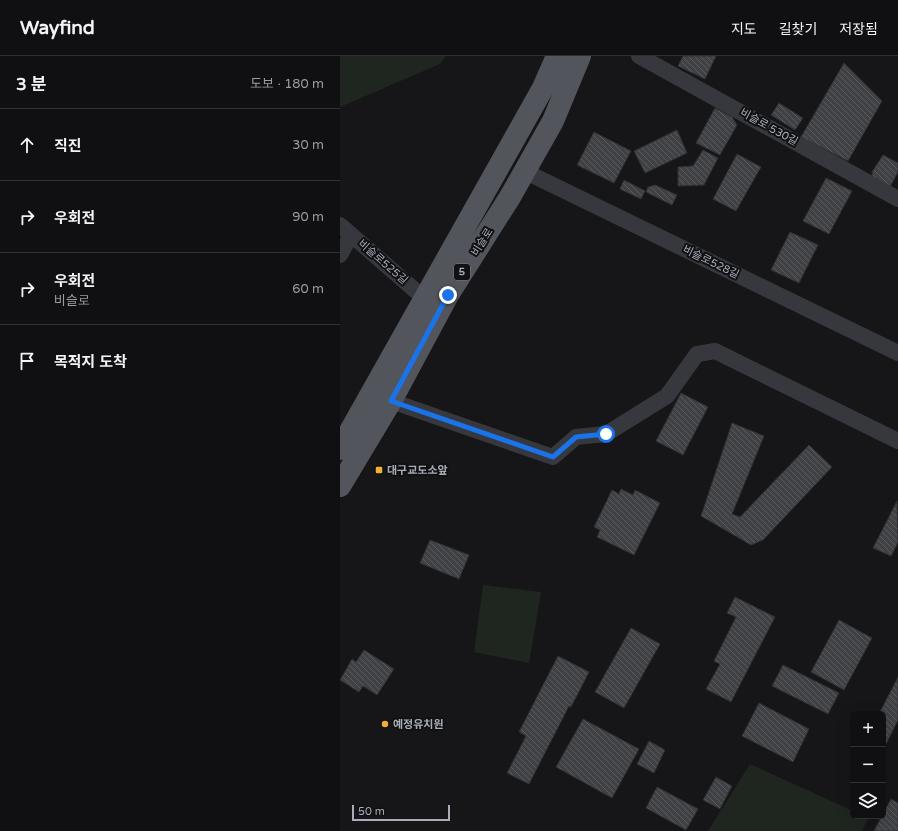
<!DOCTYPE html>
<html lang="ko">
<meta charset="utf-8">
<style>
:root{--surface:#101012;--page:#1e1e20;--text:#f1f3f6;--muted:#9c9d9f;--line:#303032}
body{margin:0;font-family:"Varela Round","Noto Sans KR",sans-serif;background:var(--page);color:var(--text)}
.controls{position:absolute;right:12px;bottom:12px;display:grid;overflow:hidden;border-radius:6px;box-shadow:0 4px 16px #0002}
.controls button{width:36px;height:36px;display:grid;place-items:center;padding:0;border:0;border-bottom:1px solid var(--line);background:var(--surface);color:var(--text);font:20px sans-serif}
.scale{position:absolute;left:12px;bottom:10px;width:98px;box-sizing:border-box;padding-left:4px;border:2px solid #a8adb8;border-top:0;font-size:11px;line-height:14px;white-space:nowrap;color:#a8adb8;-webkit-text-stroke:3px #111113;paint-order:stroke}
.stop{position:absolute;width:12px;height:12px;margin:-9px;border:3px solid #1a73e8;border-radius:50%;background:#fff}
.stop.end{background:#1a73e8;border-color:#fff;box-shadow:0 1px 4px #0008}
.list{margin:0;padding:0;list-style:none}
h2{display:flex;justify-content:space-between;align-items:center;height:52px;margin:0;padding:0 16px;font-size:17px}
h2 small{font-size:13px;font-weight:400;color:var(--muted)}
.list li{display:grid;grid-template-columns:26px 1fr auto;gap:12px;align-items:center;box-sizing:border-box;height:72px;padding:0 16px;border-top:1px solid var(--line)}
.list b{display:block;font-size:15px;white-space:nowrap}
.list p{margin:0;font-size:13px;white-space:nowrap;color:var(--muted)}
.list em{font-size:13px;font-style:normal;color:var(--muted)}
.icon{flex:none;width:22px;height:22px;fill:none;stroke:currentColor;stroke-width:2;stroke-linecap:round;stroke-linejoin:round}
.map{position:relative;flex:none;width:558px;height:775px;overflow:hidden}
header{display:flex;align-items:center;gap:24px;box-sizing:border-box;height:56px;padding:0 20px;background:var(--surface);border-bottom:1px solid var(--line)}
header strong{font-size:19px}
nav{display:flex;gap:22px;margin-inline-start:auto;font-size:14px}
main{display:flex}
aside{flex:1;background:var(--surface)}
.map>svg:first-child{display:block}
.green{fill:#1e261f}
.building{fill:url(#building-back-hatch);stroke:#303034}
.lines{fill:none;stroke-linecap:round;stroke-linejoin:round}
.minor{stroke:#37383d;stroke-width:16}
.primary{stroke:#53555c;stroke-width:22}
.route{stroke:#1a73e8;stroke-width:5}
.poi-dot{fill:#f2b134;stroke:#111113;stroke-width:1.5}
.labels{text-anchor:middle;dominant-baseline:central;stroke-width:4;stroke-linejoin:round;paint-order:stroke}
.shield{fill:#111113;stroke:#7b7e86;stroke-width:1}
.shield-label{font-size:10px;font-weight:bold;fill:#a8adb8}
.street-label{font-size:11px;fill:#a8adb8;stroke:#111113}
.poi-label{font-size:11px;font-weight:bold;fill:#a8adb8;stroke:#111113;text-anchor:start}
</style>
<header>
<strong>Wayfind</strong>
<nav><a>지도</a><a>길찾기</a><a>저장됨</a></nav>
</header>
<main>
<aside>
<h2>3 분<small>도보 · 180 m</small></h2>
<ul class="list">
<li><svg class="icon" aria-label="ahead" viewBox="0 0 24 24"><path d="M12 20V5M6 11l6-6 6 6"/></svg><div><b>직진</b></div><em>30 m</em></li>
<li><svg class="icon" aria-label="right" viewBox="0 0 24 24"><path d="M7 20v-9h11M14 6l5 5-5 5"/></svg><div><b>우회전</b></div><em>90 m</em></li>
<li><svg class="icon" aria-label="right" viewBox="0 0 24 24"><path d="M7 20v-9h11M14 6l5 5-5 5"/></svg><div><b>우회전</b><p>비슬로</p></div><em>60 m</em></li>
<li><svg class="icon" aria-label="arrive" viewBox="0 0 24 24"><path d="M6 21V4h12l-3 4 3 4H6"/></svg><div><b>목적지 도착</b></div></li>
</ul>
</aside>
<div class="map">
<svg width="558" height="775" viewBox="0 0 558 775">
<defs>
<pattern id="building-back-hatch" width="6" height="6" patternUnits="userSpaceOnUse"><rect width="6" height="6" fill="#404145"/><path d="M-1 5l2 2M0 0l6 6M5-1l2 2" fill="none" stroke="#595a5e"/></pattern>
</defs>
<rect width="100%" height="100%" fill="#161618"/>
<path class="green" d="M0,0H106L100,8L0,51Z
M143,529L201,536L189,607L134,596Z
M410,708L513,755V760H522L528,763L522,775H368Z"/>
<path class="building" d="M343,0H376L365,23L338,10Z
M504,7L542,45L508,105L461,81Z
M439,47L463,62L455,74L431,59Z
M375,52L392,61L397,69L380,99L356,87Z
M337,74L347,97L305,117L294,95Z
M254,76L291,95L274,127L237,109Z
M363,94L378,102L364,129L338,130V111L353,110Z
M397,98L421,111L396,155L373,143Z
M543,99L558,107V116L550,131L533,123L532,116Z
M486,122L512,135L489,178L463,165Z
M284,124L305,135L301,143L280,133Z
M315,129L337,139L332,149L306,136L308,131Z
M450,176L478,189L459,227L431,214Z
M341,337L368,351L343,399L316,385Z
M392,367L424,380L392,458L400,461L469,389L492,411L423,484L411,489L361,460Z
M281,433L293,439L295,434L320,447L294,499L257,481L260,474L254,471L272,434L279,438Z
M557,445L558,486L551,500L533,492Z
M90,484L129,499L119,523L80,507Z
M395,541L435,561L391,646L366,633L380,608L374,605L396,561L387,557Z
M499,564L532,582L504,634L471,616Z
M291,572L320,588L284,652L255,636Z
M24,594L54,613L37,639L23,630L19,636L0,624L12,603L16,606Z
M218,600L249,616L231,651L229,650L189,728L167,717L186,680L179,676Z
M443,609L499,637L488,658L432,630Z
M558,621V664L544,692L543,658H539Z
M419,647L469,673L453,706L402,680Z
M243,663L299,693L272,742L216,711Z
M309,685L325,694L314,717L297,708Z
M376,721L392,730L380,753L363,744Z
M317,731L358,753L346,774L306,752Z
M551,743L558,747V775H534Z"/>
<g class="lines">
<path class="minor" d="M299,0L558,143
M184,115L558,297
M0,169L85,243
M0,199L11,179
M51,345L213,401L236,381L266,378L327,340L357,298L375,295L558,385"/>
<path class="primary" d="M0,393L203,32L217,0
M0,430L51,345L108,239L170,141L213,65L240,0"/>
</g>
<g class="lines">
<path class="route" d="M108,239L51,345L213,401L236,381L266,378"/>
</g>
<g class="poi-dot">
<rect x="35" y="410" width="8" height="8" rx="2"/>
<circle cx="45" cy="668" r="4"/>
</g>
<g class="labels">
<rect class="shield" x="114" y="208" width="16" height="16" rx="3"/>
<g class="shield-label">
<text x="122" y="216">5</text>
</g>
<g class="street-label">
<text transform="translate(429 71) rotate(29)">비슬로 530길</text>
<text transform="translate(142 186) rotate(-58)">비슬로</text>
<text transform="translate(43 206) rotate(41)">비슬로525길</text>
<text transform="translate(371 206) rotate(26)">비슬로528길</text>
</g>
<g class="poi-label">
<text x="47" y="414">대구교도소앞</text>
<text x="53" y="668">예정유치원</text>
</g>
</g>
</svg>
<div class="controls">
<button>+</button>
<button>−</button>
<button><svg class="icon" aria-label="layers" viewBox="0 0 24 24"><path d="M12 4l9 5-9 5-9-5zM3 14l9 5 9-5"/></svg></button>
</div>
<div class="scale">50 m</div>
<div class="stop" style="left:266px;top:378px"></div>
<div class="stop end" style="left:108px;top:239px"></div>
</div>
</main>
